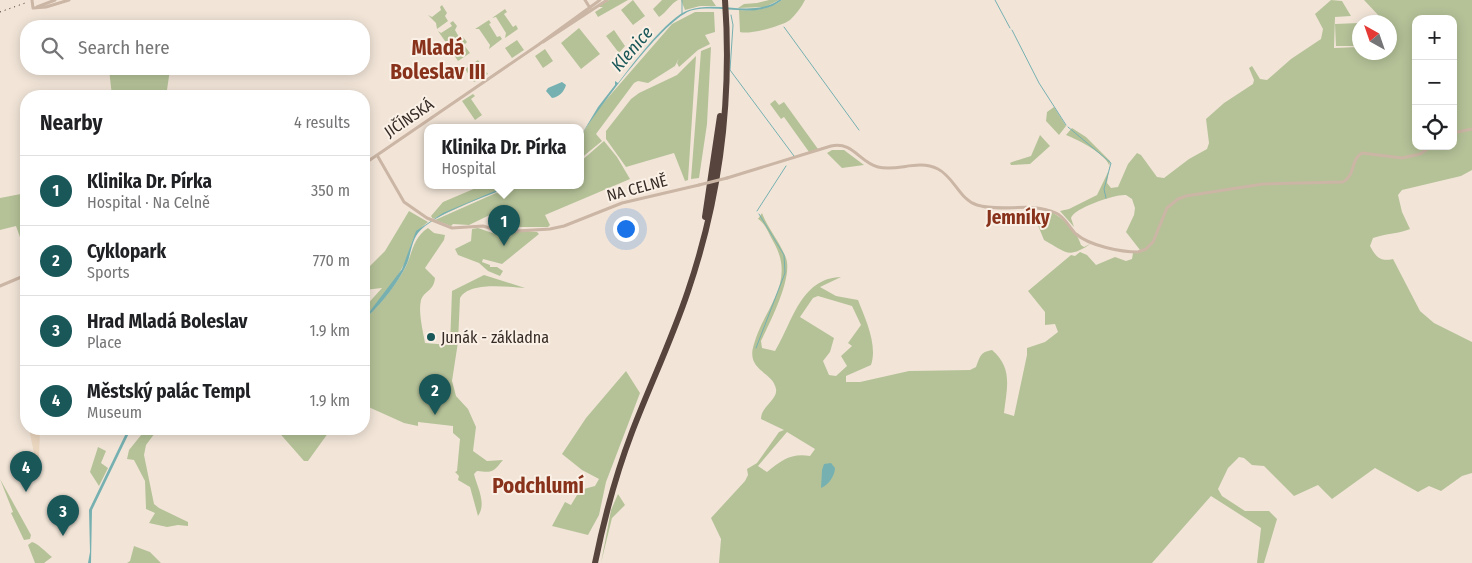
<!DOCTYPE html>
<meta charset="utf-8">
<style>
:root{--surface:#fff;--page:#f6f6f6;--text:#202124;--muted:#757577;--line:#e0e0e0;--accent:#1a5759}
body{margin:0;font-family:"Fira Sans Condensed",sans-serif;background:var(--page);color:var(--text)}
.controls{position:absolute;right:15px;top:15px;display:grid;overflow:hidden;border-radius:10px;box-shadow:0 2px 12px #0003}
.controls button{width:45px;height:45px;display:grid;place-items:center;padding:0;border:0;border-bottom:1px solid var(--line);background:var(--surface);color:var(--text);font:25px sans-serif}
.compass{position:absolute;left:1352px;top:15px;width:45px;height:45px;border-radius:50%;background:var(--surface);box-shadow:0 2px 12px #0003;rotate:320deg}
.you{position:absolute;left:625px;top:228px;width:18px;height:18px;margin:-12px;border:4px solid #fff;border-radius:50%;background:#1a73e8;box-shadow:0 0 0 8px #1a73e833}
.badge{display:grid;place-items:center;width:32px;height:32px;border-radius:50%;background:var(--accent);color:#fff;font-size:16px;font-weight:700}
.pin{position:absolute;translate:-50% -41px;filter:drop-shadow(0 1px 2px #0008)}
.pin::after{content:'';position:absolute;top:26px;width:18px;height:15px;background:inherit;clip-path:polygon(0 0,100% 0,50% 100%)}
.popup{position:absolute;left:424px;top:124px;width:160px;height:65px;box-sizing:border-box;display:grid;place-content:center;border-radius:10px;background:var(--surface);filter:drop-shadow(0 1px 4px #0005);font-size:16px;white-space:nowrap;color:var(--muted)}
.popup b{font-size:19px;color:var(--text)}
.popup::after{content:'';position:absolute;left:50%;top:100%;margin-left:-10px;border:10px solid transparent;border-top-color:var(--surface)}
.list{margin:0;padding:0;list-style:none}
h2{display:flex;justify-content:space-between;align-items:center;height:65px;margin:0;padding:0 20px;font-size:21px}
h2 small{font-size:16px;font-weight:400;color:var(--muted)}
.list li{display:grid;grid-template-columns:32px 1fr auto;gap:15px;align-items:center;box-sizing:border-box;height:70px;padding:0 20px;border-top:1px solid var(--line)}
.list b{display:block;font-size:19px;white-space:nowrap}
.list p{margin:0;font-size:16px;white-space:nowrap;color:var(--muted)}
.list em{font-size:16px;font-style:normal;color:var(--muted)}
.icon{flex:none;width:28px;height:28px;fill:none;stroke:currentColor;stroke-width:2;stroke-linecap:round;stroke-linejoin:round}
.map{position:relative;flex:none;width:1472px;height:563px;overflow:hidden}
.search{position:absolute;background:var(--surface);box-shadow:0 2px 12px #0003;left:20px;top:20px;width:350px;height:55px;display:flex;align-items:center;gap:12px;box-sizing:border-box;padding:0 18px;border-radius:20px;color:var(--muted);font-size:19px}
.panel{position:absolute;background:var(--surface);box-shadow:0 2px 12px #0003;left:20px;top:90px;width:350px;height:345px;border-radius:20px}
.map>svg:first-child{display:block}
.green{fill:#b5c298;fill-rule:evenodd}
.plaza{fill:#ebd6bf}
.water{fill:#76b0b1}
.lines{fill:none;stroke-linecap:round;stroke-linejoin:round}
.stream{stroke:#76b0b1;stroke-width:1}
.minor{stroke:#cbb5a4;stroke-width:3}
.highway{stroke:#57443d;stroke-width:6}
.rail{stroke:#362b26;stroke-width:1;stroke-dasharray:1 4;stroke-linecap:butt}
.minor-bridge{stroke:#cbb5a4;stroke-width:3}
.poi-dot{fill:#1a5759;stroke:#faf0e5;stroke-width:2}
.labels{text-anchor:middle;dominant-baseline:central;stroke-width:4;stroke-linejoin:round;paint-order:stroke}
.street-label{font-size:16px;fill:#362b26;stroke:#faf0e5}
.poi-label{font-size:16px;fill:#362b26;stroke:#faf0e5;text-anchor:start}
.water-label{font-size:18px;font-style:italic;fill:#1a5759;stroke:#faf0e5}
.quarter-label{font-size:19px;font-weight:bold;fill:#88321b;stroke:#faf0e5}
.district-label{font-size:21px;font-weight:bold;fill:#88321b;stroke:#faf0e5}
</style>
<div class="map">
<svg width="1472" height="563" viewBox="0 0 1472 563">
<rect width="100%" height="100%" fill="#f2e5d8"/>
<path class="green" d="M609,0H628L598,17L595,12L603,7H598Z
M633,0L645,16L633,25L621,10Z
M662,0H678C671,3 667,12 659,17L653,9Z
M681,0H712L716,6H700L685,10Z
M769,0H779L765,7L738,8L744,4L757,3Z
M782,0H805C801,8 796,14 790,20C782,26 749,35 740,32L739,10C753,11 771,9 782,0Z
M1331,0L1342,1L1351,16L1335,17L1334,48L1359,47L1360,52H1390V22H1381L1380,17L1364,0H1472V170L1461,176L1402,190L1398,195L1402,212L1410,229C1399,234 1387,233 1373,238L1370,246C1376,257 1380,262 1393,259L1420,311L1434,323L1472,342V473L1462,476L1441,491L1429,486L1418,492L1375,468L1332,499L1318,485L1294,496L1264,466L1252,465L1244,458L1239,457L1228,468L1218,489L1222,496L1245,511H1269L1277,519L1264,563H1257L1261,528L1211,496L1152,563H719L721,539L711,518L745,481L748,475L747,469L757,463L779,432L784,430L761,419C761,406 778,400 776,389C773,371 745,371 754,344C765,306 797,282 773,241C769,234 765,223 758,219L762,213C768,229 780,242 786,258C793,278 770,322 761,341L762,348L775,351C792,324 800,278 841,277L820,287L836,296L858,300C865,318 878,345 871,365L846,376V382H860L909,371L970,370L976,367C980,357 980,352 992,350C1013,368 1007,387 1004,413L1014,416L1027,355V348L1045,342L1058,332L1055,324L1045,325V312L1028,291L1071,255L1075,256L1080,252L1087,255L1096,265L1115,257L1126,261L1132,259L1133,253L1140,250L1126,232L1134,215L1135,208L1132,199L1126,195C1115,194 1074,208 1071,218L1074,227L1060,211L1069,209L1097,195L1110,168C1108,154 1078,140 1066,135L1072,128L1086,137L1110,161L1107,183L1111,188L1118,187L1128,164L1137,153L1141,155L1157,177L1164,178L1189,159L1207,149L1209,143L1206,119L1224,103L1253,84L1254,80L1249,68L1252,66L1260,79L1267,80L1291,59L1321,39L1323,29L1315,14ZM1416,19H1453V146H1416ZM818,296L852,306L861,325L848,343L852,346L841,356L847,366L836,376L829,375L823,361L830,352L834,338L800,317L813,298ZM787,432L815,449L810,456C791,453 782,460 767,472L758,466Z
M442,5L447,13L445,16L448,21L437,29L436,23L428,15L432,17L441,10L440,7Z
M505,9L507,12L504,14L513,27L516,25L518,29L505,38L506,33L496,17L492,18Z
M695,12H714L715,32L705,35L710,44L698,50L679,67L677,63L679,58L675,66L648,83L638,81L634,83L596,134L602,141L580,159V137L599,108L672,24Z
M489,20L491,23L489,24L497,37L500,36L502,39L489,49L490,45L479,29H475Z
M453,21L457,26L455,30L459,37L447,44L438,31L441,33L452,26L450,23Z
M1359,23V46H1336L1335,24Z
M579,28L600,54L581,69L561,43Z
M614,30L625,46L619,53L606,36Z
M462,36L467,42L464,45L470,53L458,61L448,46L450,44L453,48L463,42L460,38Z
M517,40L524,50L512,58L505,48Z
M711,47L707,124L699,178L691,179L701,51Z
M545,49L553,61L543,68L535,56Z
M696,56L688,180L685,181L674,153L626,167L606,139V131L631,99L639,93L677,75Z
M478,60L488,74L474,82L465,69Z
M109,69H170L167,90H158V96H112Z
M473,94L475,96L471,99L482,115L475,120L462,101Z
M775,100L779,105L784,102L818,149L809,152L784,117L781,119L770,104Z
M1054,107L1066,126L1059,135L1046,121L1047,112Z
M1040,135L1050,146L1030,164L1011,165L1010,163L1012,162L1031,156Z
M604,141L617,157L630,179L545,215L550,225L548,227H499L493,216L496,212L469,225L453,224L451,226L435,220L514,185H580V162Z
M832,150H844L864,165L842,168L827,153Z
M483,185H509L433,219L431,216L443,202Z
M26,193V238L21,240L16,226L0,230V198Z
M409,211L428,222C408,237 413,249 402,268C393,285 379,304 364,317V308L382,288L364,290V272L385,251Z
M1049,211C1063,217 1077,231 1081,245L1084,247L1092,243C1068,259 1067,253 1044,240L1037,223Z
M428,228L434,233L445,235L444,240L425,268L435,278C434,291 424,291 421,300C418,312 423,331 425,343L450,345L452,291L484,275L525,288C510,287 469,281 460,298L458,342L452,381L456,396L468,409L476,427L473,451L487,461L503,460C493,472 493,473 477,471L474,474C477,487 487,503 478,516L470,487L458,480L459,476L455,472L457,471L460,439L453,433V426L418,422V426L404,423L364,405V319C378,308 400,280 407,264C413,250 414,237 428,228Z
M478,228L498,235L520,231L537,232L539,234L502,264L483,259L482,262L490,265V267H497L503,271L500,276L488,271L479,263L458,255L455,249L471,241L472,229Z
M626,371L640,393L606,482L599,515L588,535L552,526L565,502L571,505L580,490L595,486L599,479L582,470L562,454L586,418Z
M146,429H158L146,445L144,455L154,504L159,508L188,522V526L178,525L167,527L149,523L155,513L146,509L145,481L134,460L127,459L129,450Z
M276,429H331L308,461H304Z
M98,447L106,451L101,463L108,468L99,486L90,472Z
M0,479L31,535L30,539L24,540L11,513L13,512Z
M618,494L625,505L612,518L601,563L611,510Z
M32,542C37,543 46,552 52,557L44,563H35L28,545Z
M134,546L150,552L161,563H127L130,561Z"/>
<path class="plaza" d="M29,429H40L39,459L35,458Z"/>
<path class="water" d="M779,0H782C757,20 723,4 693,10C665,16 598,110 580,137L598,107L615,85V81L618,83C633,64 667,17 689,10C718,0 752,18 779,0Z
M562,82L566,85C564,92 559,97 552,98L546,91L548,88Z
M509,185H514C490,195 434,213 418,233C412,241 411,252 408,261C402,278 378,309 364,319L402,269L416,231L443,213Z
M128,429H131L92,510L91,563H88L90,552L89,510Z
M831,463L835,468C835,475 829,485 821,488L822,470L824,464Z"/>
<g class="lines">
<path class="stream" d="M682,0V14
M995,0L1010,28
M731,15L733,25L730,70L794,156
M784,27L859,130
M1012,30L1039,83L1066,125
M1068,127L1111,163L1104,189L1106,198
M757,211L786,166
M756,348L785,273L784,255L759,214"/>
<path class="minor" d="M32,0L33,8L46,7L69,0
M585,0L590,8
M37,7L55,0
M543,42L607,0
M1453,133L1472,129
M377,155L404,202L427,218L452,228L483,226L502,232L550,229L564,226L622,203L699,185
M364,164L538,45L600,0
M727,178L831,146C853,141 859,162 878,167C898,172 917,159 938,169C954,177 960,200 977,205C1003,213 1030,201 1056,213C1065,217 1069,227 1076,234C1090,246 1121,252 1138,252L1146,249L1153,242L1167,208L1178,199L1186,196L1263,184L1343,182C1356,175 1350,160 1362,153L1402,158L1420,154L1432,146
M0,286L26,275"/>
<path class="highway" d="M705,217L720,116
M595,563C604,519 616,474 632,432C650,385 672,339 688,291C720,197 732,99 725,0"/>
<path class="rail" d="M0,12L28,2"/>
<path class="minor-bridge" d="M699,185L727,178"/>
</g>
<circle class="poi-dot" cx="431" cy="337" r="5"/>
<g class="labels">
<g class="street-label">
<text transform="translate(409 118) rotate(-34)">JIČÍNSKÁ</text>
<text transform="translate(637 188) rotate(-15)">NA CELNĚ</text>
</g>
<g class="poi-label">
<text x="441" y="337">Junák - základna</text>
</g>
<g class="water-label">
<text transform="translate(632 49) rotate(-49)">Klenice</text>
</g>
<g class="quarter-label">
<text x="1018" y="217">Jemníky</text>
</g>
<g class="district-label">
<text x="438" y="48">Mladá<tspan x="438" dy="24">Boleslav III</tspan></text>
<text x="538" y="486">Podchlumí</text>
</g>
</g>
</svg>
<div class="controls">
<button>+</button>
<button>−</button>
<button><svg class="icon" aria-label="locate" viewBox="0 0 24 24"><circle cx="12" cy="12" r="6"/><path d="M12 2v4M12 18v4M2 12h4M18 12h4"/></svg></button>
</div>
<svg class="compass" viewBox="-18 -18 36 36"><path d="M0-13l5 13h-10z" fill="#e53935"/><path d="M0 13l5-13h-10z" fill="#757577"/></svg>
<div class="you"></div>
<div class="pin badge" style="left:504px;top:246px">1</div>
<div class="popup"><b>Klinika Dr. Pírka</b>Hospital</div>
<div class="pin badge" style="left:435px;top:415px">2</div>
<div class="pin badge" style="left:63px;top:536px">3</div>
<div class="pin badge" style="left:26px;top:492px">4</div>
<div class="search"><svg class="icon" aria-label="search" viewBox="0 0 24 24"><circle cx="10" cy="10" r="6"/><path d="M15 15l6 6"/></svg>Search here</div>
<section class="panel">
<h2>Nearby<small>4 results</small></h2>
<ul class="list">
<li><span class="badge">1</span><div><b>Klinika Dr. Pírka</b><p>Hospital · Na Celně</p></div><em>350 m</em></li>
<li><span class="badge">2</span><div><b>Cyklopark</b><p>Sports</p></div><em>770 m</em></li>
<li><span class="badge">3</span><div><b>Hrad Mladá Boleslav</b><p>Place</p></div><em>1.9 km</em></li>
<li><span class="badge">4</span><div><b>Městský palác Templ</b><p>Museum</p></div><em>1.9 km</em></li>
</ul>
</section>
</div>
